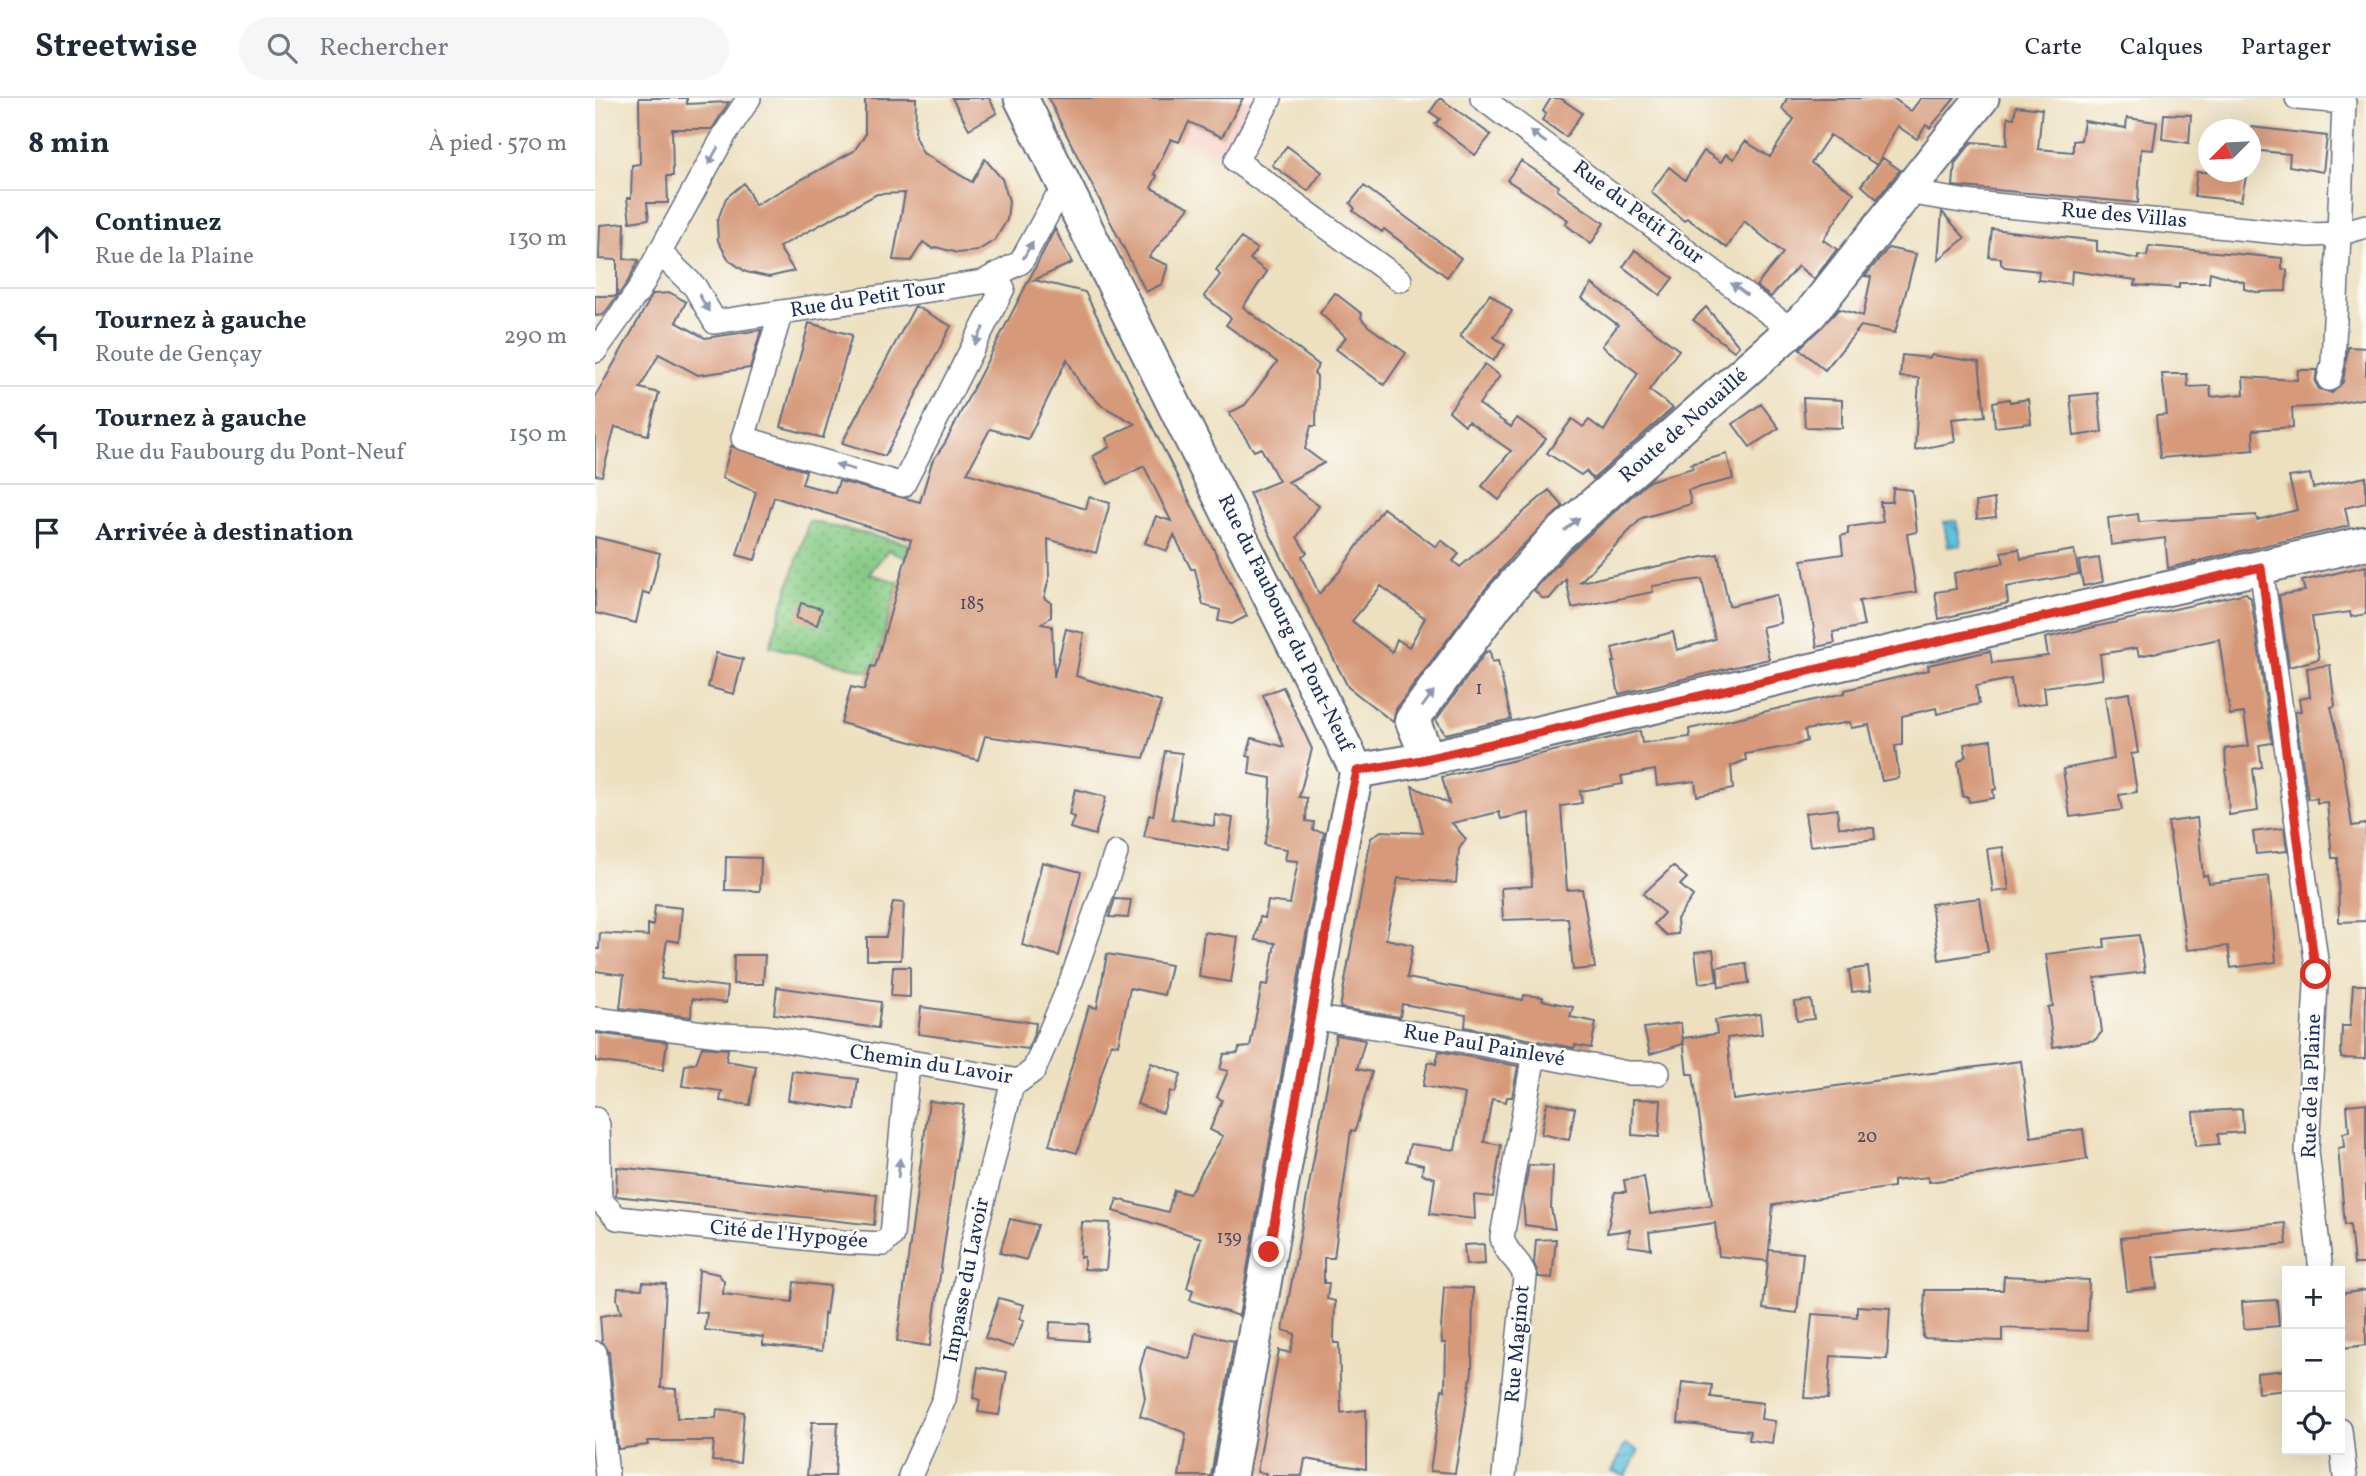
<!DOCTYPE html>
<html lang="fr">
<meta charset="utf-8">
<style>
:root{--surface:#fff;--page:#f6f6f7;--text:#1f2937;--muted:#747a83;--line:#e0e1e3}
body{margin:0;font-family:Vollkorn,serif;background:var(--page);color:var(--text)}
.controls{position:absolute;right:21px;bottom:21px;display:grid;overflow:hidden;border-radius:0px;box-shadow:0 7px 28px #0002}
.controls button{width:63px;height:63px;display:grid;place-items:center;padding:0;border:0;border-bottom:2px solid var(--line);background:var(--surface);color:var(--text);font:35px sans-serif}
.compass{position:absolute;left:1603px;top:21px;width:63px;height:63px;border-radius:50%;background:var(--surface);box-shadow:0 7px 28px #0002;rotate:246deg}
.stop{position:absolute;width:21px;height:21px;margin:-16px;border:5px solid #d93025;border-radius:50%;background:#fff}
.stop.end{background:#d93025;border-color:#fff;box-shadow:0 2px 7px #0008}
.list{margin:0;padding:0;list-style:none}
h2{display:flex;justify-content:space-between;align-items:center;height:91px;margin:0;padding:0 28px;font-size:30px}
h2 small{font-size:23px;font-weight:400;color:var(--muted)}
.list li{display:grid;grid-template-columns:46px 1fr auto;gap:21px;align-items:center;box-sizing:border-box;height:98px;padding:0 28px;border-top:2px solid var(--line)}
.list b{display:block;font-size:26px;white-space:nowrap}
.list p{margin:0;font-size:23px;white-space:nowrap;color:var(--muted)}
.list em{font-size:23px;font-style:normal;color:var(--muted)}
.icon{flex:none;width:38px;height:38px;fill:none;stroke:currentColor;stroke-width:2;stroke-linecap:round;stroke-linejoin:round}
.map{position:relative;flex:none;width:1771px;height:1378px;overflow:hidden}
header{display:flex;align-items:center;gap:42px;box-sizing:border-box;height:98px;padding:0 35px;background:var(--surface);border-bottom:2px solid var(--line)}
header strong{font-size:33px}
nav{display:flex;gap:38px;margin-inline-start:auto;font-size:24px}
.search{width:490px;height:63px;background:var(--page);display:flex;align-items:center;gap:18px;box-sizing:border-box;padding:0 24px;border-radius:38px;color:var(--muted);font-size:26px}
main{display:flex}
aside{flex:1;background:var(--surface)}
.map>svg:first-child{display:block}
.built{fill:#f7d1c7}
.grass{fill:url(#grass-dots);stroke:#507c70;stroke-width:2}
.water{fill:url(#water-waves);stroke:#3d7a9e;stroke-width:2}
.building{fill:#d69979;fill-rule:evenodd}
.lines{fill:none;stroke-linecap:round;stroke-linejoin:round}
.street-casing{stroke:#646d80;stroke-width:26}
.secondary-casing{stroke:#646d80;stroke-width:37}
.street{stroke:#fff;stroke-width:23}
.secondary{stroke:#fff;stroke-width:33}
.oneway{fill:#8d97ae}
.route{stroke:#d93025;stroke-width:9}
.labels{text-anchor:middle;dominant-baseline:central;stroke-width:5;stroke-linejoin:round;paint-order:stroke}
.number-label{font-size:18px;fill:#4a4a65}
.street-label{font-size:21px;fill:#1b2f5e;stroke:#fdfcf7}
</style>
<header>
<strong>Streetwise</strong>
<div class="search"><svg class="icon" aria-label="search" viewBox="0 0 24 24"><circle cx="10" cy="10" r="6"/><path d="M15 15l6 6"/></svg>Rechercher</div>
<nav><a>Carte</a><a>Calques</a><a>Partager</a></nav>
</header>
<main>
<aside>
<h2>8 min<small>À pied · 570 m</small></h2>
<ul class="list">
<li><svg class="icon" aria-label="ahead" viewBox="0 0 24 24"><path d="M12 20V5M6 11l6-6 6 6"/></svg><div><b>Continuez</b><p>Rue de la Plaine</p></div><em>130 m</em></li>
<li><svg class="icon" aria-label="left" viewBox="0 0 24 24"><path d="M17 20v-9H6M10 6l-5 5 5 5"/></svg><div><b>Tournez à gauche</b><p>Route de Gençay</p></div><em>290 m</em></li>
<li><svg class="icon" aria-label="left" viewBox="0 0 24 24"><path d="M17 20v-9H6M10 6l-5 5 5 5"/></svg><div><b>Tournez à gauche</b><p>Rue du Faubourg du Pont-Neuf</p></div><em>150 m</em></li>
<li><svg class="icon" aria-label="arrive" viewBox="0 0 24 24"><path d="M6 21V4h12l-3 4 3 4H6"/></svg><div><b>Arrivée à destination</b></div></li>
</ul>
</aside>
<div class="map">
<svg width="1771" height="1378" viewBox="0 0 1771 1378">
<defs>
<pattern id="grass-dots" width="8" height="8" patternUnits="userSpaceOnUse" patternTransform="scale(1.75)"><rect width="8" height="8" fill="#84c983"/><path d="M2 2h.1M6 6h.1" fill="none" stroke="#6ba46e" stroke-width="1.8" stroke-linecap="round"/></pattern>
<pattern id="water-waves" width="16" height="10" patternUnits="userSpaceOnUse" patternTransform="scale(1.75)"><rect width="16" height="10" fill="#5fc4dd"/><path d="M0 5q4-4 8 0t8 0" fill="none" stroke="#4ea0b6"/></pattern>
</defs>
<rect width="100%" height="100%" fill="#fdfcf7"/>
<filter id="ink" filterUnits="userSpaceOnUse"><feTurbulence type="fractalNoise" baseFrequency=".0143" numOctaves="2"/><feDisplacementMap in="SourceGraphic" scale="14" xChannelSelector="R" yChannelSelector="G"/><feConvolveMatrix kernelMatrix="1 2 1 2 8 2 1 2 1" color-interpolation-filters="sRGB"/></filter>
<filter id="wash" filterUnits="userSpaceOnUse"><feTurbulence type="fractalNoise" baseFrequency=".00686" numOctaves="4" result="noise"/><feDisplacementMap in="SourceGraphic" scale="28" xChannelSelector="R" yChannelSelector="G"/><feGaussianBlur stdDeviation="1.57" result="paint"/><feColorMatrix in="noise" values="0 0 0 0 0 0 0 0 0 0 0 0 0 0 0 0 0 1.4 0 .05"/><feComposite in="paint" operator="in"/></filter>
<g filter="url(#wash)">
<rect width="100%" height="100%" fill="#ece0c0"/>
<path class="built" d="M529,0H664L633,59L584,44L555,29Z"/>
<path class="grass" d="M214,423L315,446L310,460L293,452L274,476L303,484L280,569L276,568L275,574L175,548Z"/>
<path class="water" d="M1361,422L1366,447L1353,449L1349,424Z
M1030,1346L1044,1352L1031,1378L1017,1374Z"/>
<g id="blocks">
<path class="building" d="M44,0H92V6L134,4L117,31H77L78,78H72L73,105H52L54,121L35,124L32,100H36L37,67L45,66Z
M270,0H321L320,39L328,55L377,84L390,61L407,81L414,103L412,122L400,142L382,153L362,155L341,149L338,151L328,144L316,163L298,162L310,95L282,96L184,149L199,173L174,179L151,174L134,162L123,143L122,124L131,100L149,85L160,107L259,53L270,37Z
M357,0H394L402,15L374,31Z
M453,0H648L627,39L594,24L584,44L576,41L559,76L562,78L556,90L594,109L554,159L573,167L567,186L551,194Z
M845,0L896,37L880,57L840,26L845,21L835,14Z
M956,0H965L987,15L971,39L947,22L951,16L948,13Z
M1192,0H1298L1316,13L1326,0H1360L1335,30L1331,27L1322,41L1302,28L1282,67L1235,37L1216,65L1259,95L1228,142L1242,151L1219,181L1203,168L1176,199L1161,188L1188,155L1149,123L1132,150L1092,120L1089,123L1056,94L1074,69L1090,82L1109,53L1126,64L1131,56L1139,61L1150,43L1175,59L1199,21L1187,11Z
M1421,8L1447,11L1443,51L1478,54V43L1486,42L1489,23L1531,30L1532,20L1562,24L1558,52L1546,51L1543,105L1358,88L1360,65L1377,44L1412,47L1413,19L1419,20Z
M1569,16L1596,17L1594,45L1567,41Z
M1656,29L1732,38L1728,74L1694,68L1695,56L1656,52Z
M692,48L727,74L713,93L677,67Z
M1288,60L1305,72L1282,101L1266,87Z
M926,63L964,88L962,92L1009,125L996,146L970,126L973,122L912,82Z
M1602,74H1652L1646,103L1599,98Z
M769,88L866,160L852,179L789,131L787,134L758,113L760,111L755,105Z
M1347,114L1370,140L1343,162Z
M30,125L29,161L44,162L32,185L8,217L0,218V198H22V162L4,161L5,127Z
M460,131L477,165L439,182L490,194L652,518L637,526L623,523L625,512L608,507L600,471H596L579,437L572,453L550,445L561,418L576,423L549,368L513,386L498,358L515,349L511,340L540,326L506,307L485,286L472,261L433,341L395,331L372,375L491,411L494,399L515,405L501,455L453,441L454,480L449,500L456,505V519L446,526L457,528L459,579L471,531L489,535L481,578L566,604L549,660L390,638L383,662L246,625L256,589L269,592L276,568L280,569L316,442L179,399L160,462L142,457L161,394L127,380L136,348L211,373L207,386L240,395L244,383L325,404L337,364L350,345Z
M1397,131L1502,143V153L1543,161V157L1552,158L1554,148L1687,160V171L1692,172L1691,193L1661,194L1649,191V184L1615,174L1614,185H1584V190L1540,187L1541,182L1477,173L1476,186L1443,182L1444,173L1410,169L1406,166V160L1394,159Z
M646,140L662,151L655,161L672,174L648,209L724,267L719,275L722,278L721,328H716L710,351L729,365L693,384L724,408L702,439L712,455L707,458L724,496L746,472L788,410L841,449L846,442L864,456L858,463L865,469L954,392L968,408L918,457L887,495L801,611L798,624L753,589L654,395L684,383L666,350L659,353L634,315L650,307L682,264L631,227L636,220L609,198L625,177L621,172ZM786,488L830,520L814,549L802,541L797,554L757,523Z
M1293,150L1321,156L1300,235L1266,228L1230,272L1204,251L1244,211L1268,218L1276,179L1270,178Z
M1040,152L1078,180L1065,197L1028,169Z
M997,186L1084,252L1054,292L1078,310L998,381L991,373L986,377L952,355L977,321L988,329L994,322L1009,333L1043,275L1007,248L1023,227L987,200Z
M76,195L91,204L81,224L110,240L166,232L155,270L103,277L64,256L45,290L64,295L53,337L20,329L7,378L0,377V299L58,196Z
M740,195L767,216L766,220L773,228L811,255L789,287L741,251L751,239L725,215Z
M895,196L917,213L899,239L910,247L898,263L865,238Z
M320,208L356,228L290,358L247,345Z
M1111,209L1144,248L1139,253L1098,222Z
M214,225L257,237L228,340L186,329Z
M1753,249L1771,250V300L1730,308L1697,310L1698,329L1658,332L1659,352L1565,360L1561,318L1572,317L1567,276H1592L1593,289L1615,288L1616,299L1649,296L1648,279L1702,282L1703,272H1722L1720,284L1724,291L1737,295L1748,284Z
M1307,257L1334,260L1337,257L1384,264L1390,318L1357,321L1360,344L1320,352L1324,280L1305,279Z
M890,266L905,278L884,306L916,329L922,320L951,341L904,402L887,388L916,353L873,323L870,327L854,313Z
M1503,295L1507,334L1479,338L1475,298Z
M1208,300L1247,302V330L1210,329Z
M1414,301L1415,304L1433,301L1436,325L1400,329L1398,304Z
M1166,306L1184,330L1155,349L1138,326Z
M1132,356L1138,381L1093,392L1096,406L1047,420L985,484L1123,456L1134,508L1181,497L1186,525L1167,529L1174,561L1024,596L1017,564H1020L1017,550L1078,534L1082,552L1120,541L1107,481L1057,488L1058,494L977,510L971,481L954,501L947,500L939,492L971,457L1054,383L1098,370L1096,366Z
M1715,376L1718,390L1771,379V405L1750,410L1754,428L1573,470L1570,440L1516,447L1513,420L1543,416L1544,424L1661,417L1662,422L1702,412L1694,379Z
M1298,390L1317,392L1322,434L1312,436L1321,494L1264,503L1269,528L1238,534L1240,545L1222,549L1207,462L1248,456L1246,438L1253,436V429L1288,424L1285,404H1297Z
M1399,401L1401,419L1382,421L1381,404Z
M0,439L65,455L55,496L48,494L41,525L0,515Z
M1424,451L1426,461L1479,452L1484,476L1411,489L1413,505L1344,521L1340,494L1361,491L1359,475L1409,465L1406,454Z
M1504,460L1508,484L1488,488L1484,463Z
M1771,468V516L1756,519L1755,514L1717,519L1724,561L1694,569L1684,497L1710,493L1707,483Z
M1651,495L1656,500L1677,645L1664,647L1667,669L1658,671L1663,713L1634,717L1630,651L1654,648L1649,615L1635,617L1624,541L1544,558L1542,550L1505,556L1508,581L1449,589L1451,605L1420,609L1416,581L1381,588L1384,606L1342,616L1341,610L1307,618V647L1300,648L1304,680L1287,683L1274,627L1256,630L1255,624L1210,632L1212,643L1201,647L1150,656L1151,662L1136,668L1138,691L1102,698L1100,683L1062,688L1060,672L1026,678L1028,686L985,693L987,705L966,708L972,792L987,791L1000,870L978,872L973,820L908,822L906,790L937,788L934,715L906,721L904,714L857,725L871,741L864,751L861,785L803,780L791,841L818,847L812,880L928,902L929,897L948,899L947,902L978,909L975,919L1001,924L996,950L980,947L979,950L870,929L871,917L807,906L805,919L745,910L776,740L786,733L828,735L817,688L854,706L847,679L1045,633L1047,645L1095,639L1094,631L1250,595V592L1334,572L1333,567L1395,553L1397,565L1453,558L1450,540Z
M206,505L227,511L222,527L201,520Z
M895,553L897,564L903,563L916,621L850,636L841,622L891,554Z
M121,555L148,561L139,596L113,589Z
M1735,567L1740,608L1736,609L1745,645L1757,728L1771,726V823L1744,824L1743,760H1737L1732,704L1722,705V700L1713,701L1700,614L1706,613L1704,601L1715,599L1712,570Z
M688,589L717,651L704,699L712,700L711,723L719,724L718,732L729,734L644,1218L595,1202L598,1192L592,1190L606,1140L518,1113L522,1101L573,1114L579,1092L594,1096L628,1038L615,1032L627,1002L622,999L633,973L625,971L629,956L643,955L644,950L655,949L667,886L673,887L680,845L660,842L665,819L670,820L673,803L695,806L703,763L690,762L692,751L669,747L674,725L676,680L654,676L656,659L652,658L657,640L689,649L668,597Z
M1534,595L1543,655L1536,656L1542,694L1524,697L1527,712L1475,719L1468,671L1519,661L1510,599Z
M1396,642L1401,691L1398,692L1399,700L1374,704L1373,699H1368L1363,664L1371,658L1369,646Z
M570,653L587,655L577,721L619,728L620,717L638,720L633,752L549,739L554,717L558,718Z
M480,691L511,699L500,737L475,730L479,719L474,717Z
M1242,711L1244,729L1279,730L1280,741L1215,748L1210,715Z
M1602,720L1608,778L1612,777L1614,785L1674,778L1681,864L1636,870L1633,848L1592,852L1573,724Z
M1689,730L1692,753L1661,756L1658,734Z
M1408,749L1414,792L1398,794L1392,751Z
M131,759L166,760L165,793L130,792Z
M447,764L486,774L464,858L427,847Z
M1078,768L1092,780L1085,787L1098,798L1082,821L1083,836L1071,837L1059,826L1069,815L1048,796Z
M1385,800L1393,854L1344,862L1336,806Z
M520,801L536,802L533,820L514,819Z
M298,804L309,805L306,862H272V839H291Z
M60,807L87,810L84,844L72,842L66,881L133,889L131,905L97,901L96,919L25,910L29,877L0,873V851H4L5,835L53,838V826L58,828Z
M609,834L643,839L636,884L604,879Z
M1544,837L1550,874L1500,880L1507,934L1500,942L1458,949L1453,909L1458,908L1451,856L1510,849L1509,841Z
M1118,852L1122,883L1104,885L1100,854Z
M512,856L576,867L569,897L535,890L523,947L516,945L482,1055L454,1047L494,908L502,910Z
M139,857H170L168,886H138Z
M1151,865L1154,885L1124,889L1122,869Z
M298,869H315V899L296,898Z
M1273,869L1276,892L1257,894L1254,872Z
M1758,887H1771L1770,961L1746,960L1747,928H1755Z
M182,889L286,904L283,930L179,916Z
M1216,902L1219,921L1202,923L1200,904Z
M326,909L441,925L440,933L433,951L323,936Z
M1165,916L1167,936L1132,940L1138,1002L1426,963L1436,1039L1488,1031L1492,1061L1334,1084L1333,1079L1298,1083V1089L1178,1107L1173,1163L1124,1158L1120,1125L1054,1134L1056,1151L1033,1148L1035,1132L1012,1135L1020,1094H1031L1029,1082L1049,1079L1055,1116L1117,1107L1098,976H1092L1088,940L1122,936L1120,922Z
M1086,925L1088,946L1055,956L1049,930Z
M0,935L72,944L68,972L0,963Z
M741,937L770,942L762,971L777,974L760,1033L756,1032L739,1160H729V1185H734L732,1201L740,1203L739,1238V1245H744L746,1315L771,1312V1371L710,1361L707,1378H670L671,1375L662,1374L684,1252L695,1255L700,1236L688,1232Z
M107,949L133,951L131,963L161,968L155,1007L125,1003L127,993L87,988L90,967L101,965Z
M844,953L923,968L917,999H912L911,1004L897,1001L889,1044L906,1047L898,1099L879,1097L880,1121L835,1116L840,1080L827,1076L828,1067L811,1063L815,1046L860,1052L870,996L828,988L833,964L841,966Z
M556,965L586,976L580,995L575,993L568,1015L542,1006Z
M197,973L263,981L259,1012L193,1002Z
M1038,1001L1066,1002L1064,1039L1037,1037Z
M334,1003L369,1007L335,1248L302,1243Z
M952,1004L980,1010L974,1042L946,1036Z
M1771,1005V1166H1759L1755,1126L1750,1127L1743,1050L1749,1049L1748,1035L1754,1034L1752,1007Z
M1647,1011L1648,1034L1623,1036L1624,1046L1601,1048L1598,1014Z
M934,1067L958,1068L956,1110L960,1131L930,1127L928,1099Z
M22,1069L282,1097L279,1127L21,1098Z
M415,1121L443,1127L431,1162L405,1155Z
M487,1124L515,1125L511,1172L489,1171V1159H485Z
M1690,1125L1692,1146L1558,1159L1562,1190L1532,1193L1526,1140Z
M961,1141L957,1180L944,1179L939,1165L941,1142Z
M889,1146L890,1166L871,1167L869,1147Z
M1174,1152L1208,1155L1202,1215L1168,1211Z
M104,1172L123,1176L129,1183L128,1196L197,1204L199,1184L235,1188L231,1216L229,1215L227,1253L168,1247V1239L110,1232L112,1215L101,1214Z
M1409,1178L1494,1182L1492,1233L1407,1230V1243L1328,1240L1330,1192H1408Z
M48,1184L71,1186L66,1290L81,1291L82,1320H121L122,1311L149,1314L145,1365L117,1363L119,1343H52L53,1347L23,1351L14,1254L7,1243L5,1218L26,1215L22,1201L23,1190L47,1191Z
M849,1189L878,1190L877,1273L860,1375L835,1373L847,1291L850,1292L851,1245H847L846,1231Z
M1771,1192V1247L1748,1250L1745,1196Z
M404,1200L429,1207L424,1221L429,1222L418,1249L390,1240Z
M1682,1202L1684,1228L1649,1231L1647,1204Z
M1262,1208L1295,1210L1292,1261L1236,1258L1233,1301L1209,1300L1217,1216L1262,1219Z
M455,1224L494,1226L493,1243L454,1240Z
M600,1235L639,1243L616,1378H584L591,1335L545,1318L550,1300L545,1270L551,1248L595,1261Z
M383,1269L412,1274L404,1317L383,1314L385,1302L378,1300Z
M1692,1272V1292L1663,1295L1662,1275Z
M1087,1284L1117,1287L1116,1299L1168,1305L1166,1321L1180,1323L1177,1345L1154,1342L1155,1333L1083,1325Z
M217,1324H243L240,1378H212Z"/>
</g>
</g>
<g filter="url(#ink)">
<use href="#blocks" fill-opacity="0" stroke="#646d80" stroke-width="2"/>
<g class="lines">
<defs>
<path id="street" d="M675,0L641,63L805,182
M887,0L1198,233
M1315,91L1323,96L1379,105L1714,137L1744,136L1749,4L1702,0
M64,154L100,189L120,224L388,184L426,164L459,104L475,95
M186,214L148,340L308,387L408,190L400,177
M0,253L44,192L130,36L154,0
M1734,281L1738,265L1744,136L1771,128
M1666,469L1722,868L1712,1053L1726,1173
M715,919L870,943L1032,975H1063
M0,921L124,937L171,939L424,983L439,972L476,884L521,755
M0,1021L3,1027L5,1102L22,1120L246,1144L288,1146L297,1137L313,965
M0,1255L12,1378
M1745,1332L1750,1378
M315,1378L349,1301L377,1148L418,982
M909,1378L930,1179C926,1162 910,1157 907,1139L939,956"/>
<path id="secondary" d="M426,0L762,673L748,738L635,1378
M833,660L817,622L902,506L957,443L1216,215L1387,0
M762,673L826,662L1771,445"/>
</defs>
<use href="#street" class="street-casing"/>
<use href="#secondary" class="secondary-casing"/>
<use href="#street" class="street"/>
<use href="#secondary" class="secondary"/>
</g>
<defs><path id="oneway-solid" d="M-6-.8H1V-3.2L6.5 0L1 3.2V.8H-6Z" transform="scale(1.75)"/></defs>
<g class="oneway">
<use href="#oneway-solid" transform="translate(943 39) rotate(-145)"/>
<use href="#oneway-solid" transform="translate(118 58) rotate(119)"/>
<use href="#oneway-solid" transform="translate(433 152) rotate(-61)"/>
<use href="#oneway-solid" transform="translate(1144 191) rotate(-143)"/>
<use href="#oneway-solid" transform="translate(109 205) rotate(60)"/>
<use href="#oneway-solid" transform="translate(384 238) rotate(117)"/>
<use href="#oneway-solid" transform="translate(250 369) rotate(-164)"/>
<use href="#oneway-solid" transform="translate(977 426) rotate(-41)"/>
<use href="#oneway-solid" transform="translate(833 601) rotate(-54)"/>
<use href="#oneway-solid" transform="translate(304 1070) rotate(-85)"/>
</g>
</g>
<g class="lines" filter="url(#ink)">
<path class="route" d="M674,1154L748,738L762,673L826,662L1666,469L1721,876"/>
</g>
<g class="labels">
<g class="number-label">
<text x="377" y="506">185</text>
<text x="884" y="591">1</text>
<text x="1272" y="1039">20</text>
<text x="634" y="1140">139</text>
</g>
<g class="street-label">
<text transform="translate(1043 115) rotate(37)">Rue du Petit Tour</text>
<text transform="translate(1529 118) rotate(5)">Rue des Villas</text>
<text transform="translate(273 201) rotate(-9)">Rue du Petit Tour</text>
<text transform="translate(1089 328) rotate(-41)">Route de Nouaillé</text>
<text transform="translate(690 525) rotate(64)">Rue du Faubourg du Pont-Neuf</text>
<text transform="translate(889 948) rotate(10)">Rue Paul Painlevé</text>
<text transform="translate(336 967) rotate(9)">Chemin du Lavoir</text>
<text transform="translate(1717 988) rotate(-88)">Rue de la Plaine</text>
<text transform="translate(194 1137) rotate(5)">Cité de l'Hypogée</text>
<text transform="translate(372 1182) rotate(-79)">Impasse du Lavoir</text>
<text transform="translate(923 1246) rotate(-85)">Rue Maginot</text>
</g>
</g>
</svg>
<div class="controls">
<button>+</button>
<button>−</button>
<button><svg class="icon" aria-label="locate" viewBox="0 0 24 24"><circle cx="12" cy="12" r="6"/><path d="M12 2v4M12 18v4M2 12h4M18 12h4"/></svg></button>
</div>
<svg class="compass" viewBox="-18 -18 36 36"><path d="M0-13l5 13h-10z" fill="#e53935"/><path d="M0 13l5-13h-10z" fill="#747a83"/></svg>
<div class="stop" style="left:1721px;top:876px"></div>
<div class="stop end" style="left:674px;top:1154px"></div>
</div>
</main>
